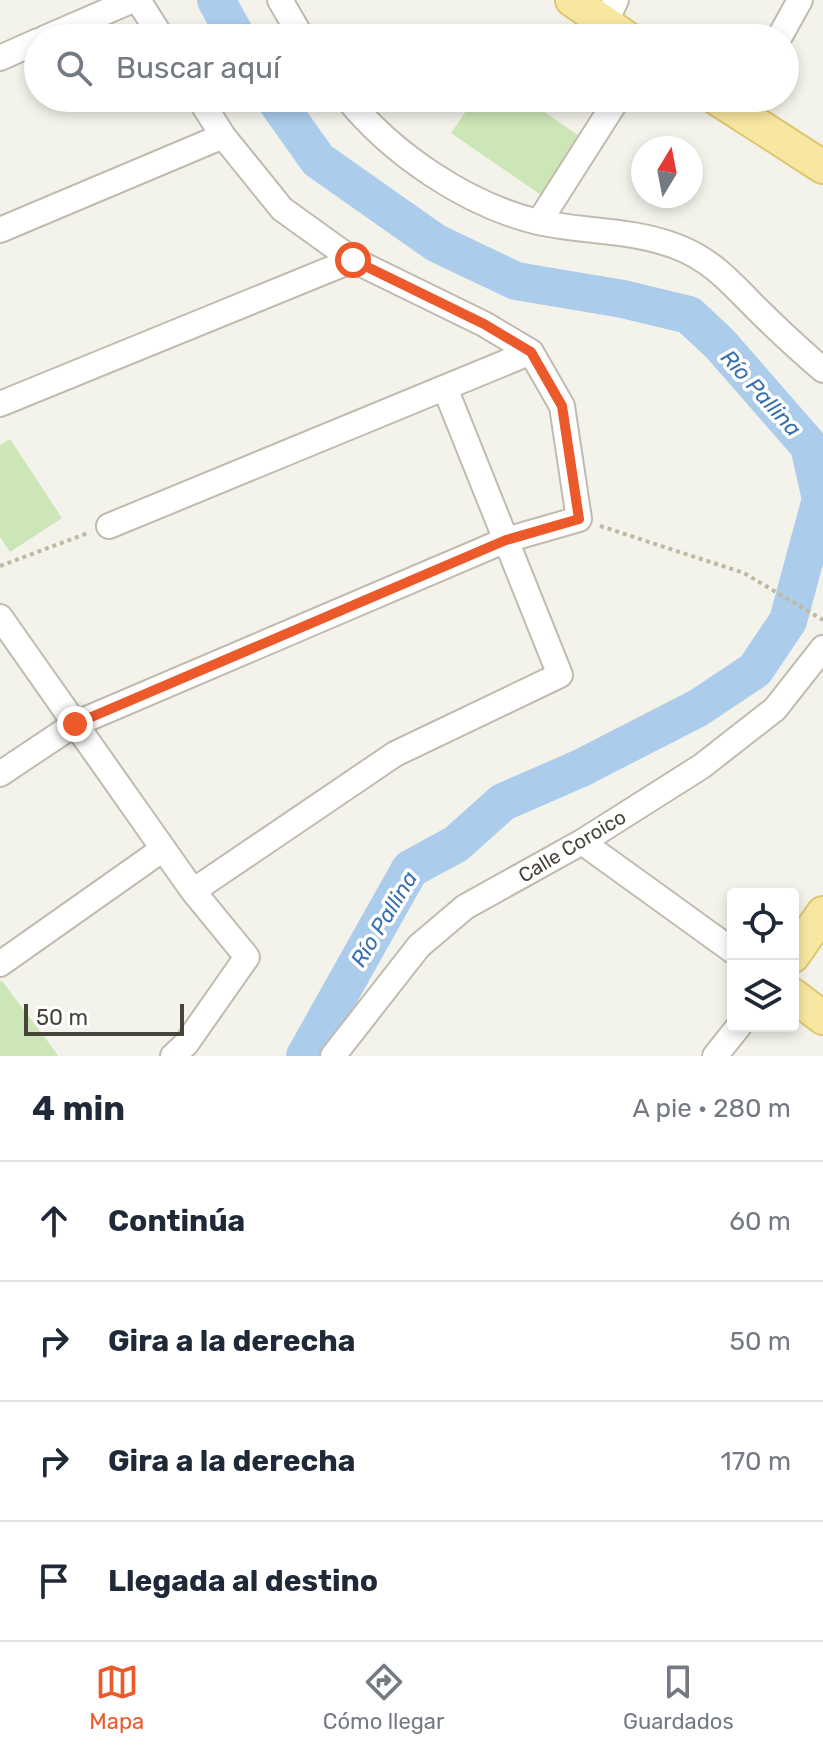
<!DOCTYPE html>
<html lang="es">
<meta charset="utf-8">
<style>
:root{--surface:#fff;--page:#f6f6f7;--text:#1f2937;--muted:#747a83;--line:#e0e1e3;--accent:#ec5a2b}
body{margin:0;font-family:Rubik,sans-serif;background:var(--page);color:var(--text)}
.controls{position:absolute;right:24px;bottom:24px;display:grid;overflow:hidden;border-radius:8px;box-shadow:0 4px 12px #0003}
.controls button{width:72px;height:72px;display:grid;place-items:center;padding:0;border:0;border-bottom:2px solid var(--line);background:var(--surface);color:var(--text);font:40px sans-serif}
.compass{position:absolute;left:631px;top:136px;width:72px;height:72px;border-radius:50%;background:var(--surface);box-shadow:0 4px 12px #0003;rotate:10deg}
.scale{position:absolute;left:24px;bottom:20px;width:160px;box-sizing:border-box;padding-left:8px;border:4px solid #484439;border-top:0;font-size:22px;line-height:28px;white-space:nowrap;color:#484439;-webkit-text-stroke:6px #fff;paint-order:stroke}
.stop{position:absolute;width:24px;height:24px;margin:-18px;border:6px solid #ec5a2b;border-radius:50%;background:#fff}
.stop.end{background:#ec5a2b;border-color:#fff;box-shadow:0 2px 8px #0008}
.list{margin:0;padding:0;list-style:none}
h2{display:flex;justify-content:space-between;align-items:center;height:104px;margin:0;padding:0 32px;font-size:34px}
h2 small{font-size:26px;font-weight:400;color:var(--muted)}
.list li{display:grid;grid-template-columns:52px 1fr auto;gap:24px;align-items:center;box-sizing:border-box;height:120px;padding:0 32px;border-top:2px solid var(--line)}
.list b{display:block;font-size:30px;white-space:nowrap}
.list em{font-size:26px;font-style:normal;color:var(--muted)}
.icon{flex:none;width:44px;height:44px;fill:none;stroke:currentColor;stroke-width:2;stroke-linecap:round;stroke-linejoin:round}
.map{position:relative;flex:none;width:823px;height:1056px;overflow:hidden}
.search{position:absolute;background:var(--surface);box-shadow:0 4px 12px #0003;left:24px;right:24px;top:24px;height:88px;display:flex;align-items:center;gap:20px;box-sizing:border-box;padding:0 28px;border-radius:44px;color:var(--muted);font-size:30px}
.sheet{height:584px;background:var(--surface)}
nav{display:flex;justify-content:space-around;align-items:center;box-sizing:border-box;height:112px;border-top:2px solid var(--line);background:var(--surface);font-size:22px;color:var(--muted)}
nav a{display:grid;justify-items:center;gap:4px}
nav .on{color:var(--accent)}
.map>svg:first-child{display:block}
.pitch{fill:#cce6b7}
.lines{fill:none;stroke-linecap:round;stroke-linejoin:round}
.river{stroke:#acccec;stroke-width:38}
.minor-casing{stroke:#c0bbae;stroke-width:28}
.major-casing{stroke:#ddc671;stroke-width:36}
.path{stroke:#c0b8a0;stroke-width:4;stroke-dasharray:4 4;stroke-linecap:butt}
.minor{stroke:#fff;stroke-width:24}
.major{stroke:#f8e7a1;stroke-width:32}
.route{stroke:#ec5a2b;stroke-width:10}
.labels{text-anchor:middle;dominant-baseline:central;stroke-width:7;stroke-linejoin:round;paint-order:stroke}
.street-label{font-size:20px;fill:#484439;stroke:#fff}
.water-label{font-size:22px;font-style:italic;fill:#3971ae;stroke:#fff}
</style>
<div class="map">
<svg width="823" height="1056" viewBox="0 0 823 1056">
<rect width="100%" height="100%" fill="#f4f3eb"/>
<path class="pitch" d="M475,98H524L582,138L541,195L451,133Z
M10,439L62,518L10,552L0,537V445Z
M2,981L55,1051L58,1056H0V982Z"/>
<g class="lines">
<path class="river" d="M216,0L237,38
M274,98L318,160L436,243L516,281L623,299L689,315L720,344L809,446L821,499L788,621L755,670L698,708L581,768L503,802L456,844L410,869L305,1056"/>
<defs>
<path id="minor" d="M138,0L162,38
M280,0L302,38
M605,23L616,0
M45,38L133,0
M779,38L800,0
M0,58L38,41
M347,98C392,154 467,205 538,222C582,232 630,229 675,246C711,259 730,282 756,308C778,330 800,350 823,370
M539,222L618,98
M0,230L223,136
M0,404L353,260
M109,526L531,352
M0,617L193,891L247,957L186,1044L173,1056
M0,774L75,724L506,540L579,519L562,406L531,352L484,324L353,260L282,209L223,136L199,98
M582,842L733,951
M193,891L395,754L560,675L445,388
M0,964L163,849
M333,1056L419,946L465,907L582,842L702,766L775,709L823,648
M715,1056L739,1026"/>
<path id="major" d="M572,0L627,38
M716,98L823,167
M793,956L823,913
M793,995L823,1018"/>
</defs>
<use href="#minor" class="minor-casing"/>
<use href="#major" class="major-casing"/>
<path class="path" d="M600,526L744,573L823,620
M0,566L88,533"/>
<use href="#minor" class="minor"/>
<use href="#major" class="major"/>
</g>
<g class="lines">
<path class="route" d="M75,724L506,540L579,519L562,406L531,352L484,324L353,260"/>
</g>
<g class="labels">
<g class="street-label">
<text transform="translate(572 846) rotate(-31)">Calle Coroico</text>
</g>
<g class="water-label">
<text transform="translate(761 393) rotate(48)">Río Pallina</text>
<text transform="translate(384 919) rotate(-59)">Río Pallina</text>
</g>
</g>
</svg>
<div class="controls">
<button><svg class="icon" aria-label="locate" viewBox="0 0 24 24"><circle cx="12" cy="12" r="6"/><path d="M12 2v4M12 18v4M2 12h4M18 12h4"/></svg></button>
<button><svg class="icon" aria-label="layers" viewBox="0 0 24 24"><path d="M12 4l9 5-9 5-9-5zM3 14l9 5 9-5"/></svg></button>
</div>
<svg class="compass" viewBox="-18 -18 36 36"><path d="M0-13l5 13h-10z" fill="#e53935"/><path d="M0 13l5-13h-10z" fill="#747a83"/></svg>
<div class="scale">50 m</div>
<div class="stop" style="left:353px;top:260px"></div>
<div class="stop end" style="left:75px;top:724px"></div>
<div class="search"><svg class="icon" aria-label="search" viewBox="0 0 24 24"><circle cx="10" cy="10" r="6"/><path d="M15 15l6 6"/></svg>Buscar aquí</div>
</div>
<section class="sheet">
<h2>4 min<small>A pie · 280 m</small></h2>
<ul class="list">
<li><svg class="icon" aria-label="ahead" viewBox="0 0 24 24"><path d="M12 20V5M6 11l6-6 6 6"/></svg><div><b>Continúa</b></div><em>60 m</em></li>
<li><svg class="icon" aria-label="right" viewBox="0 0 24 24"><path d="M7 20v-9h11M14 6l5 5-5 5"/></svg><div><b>Gira a la derecha</b></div><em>50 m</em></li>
<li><svg class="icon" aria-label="right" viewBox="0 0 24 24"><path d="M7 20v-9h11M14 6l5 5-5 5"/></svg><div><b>Gira a la derecha</b></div><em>170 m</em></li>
<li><svg class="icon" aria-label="arrive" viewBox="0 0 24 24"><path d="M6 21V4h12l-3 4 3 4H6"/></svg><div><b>Llegada al destino</b></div></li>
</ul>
</section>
<nav>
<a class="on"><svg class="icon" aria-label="map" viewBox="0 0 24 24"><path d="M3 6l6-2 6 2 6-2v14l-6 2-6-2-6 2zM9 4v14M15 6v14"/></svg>Mapa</a>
<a><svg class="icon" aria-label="directions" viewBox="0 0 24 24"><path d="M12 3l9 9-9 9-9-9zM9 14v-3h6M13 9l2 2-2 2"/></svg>Cómo llegar</a>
<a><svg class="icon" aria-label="saved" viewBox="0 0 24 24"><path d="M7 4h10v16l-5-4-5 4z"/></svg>Guardados</a>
</nav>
